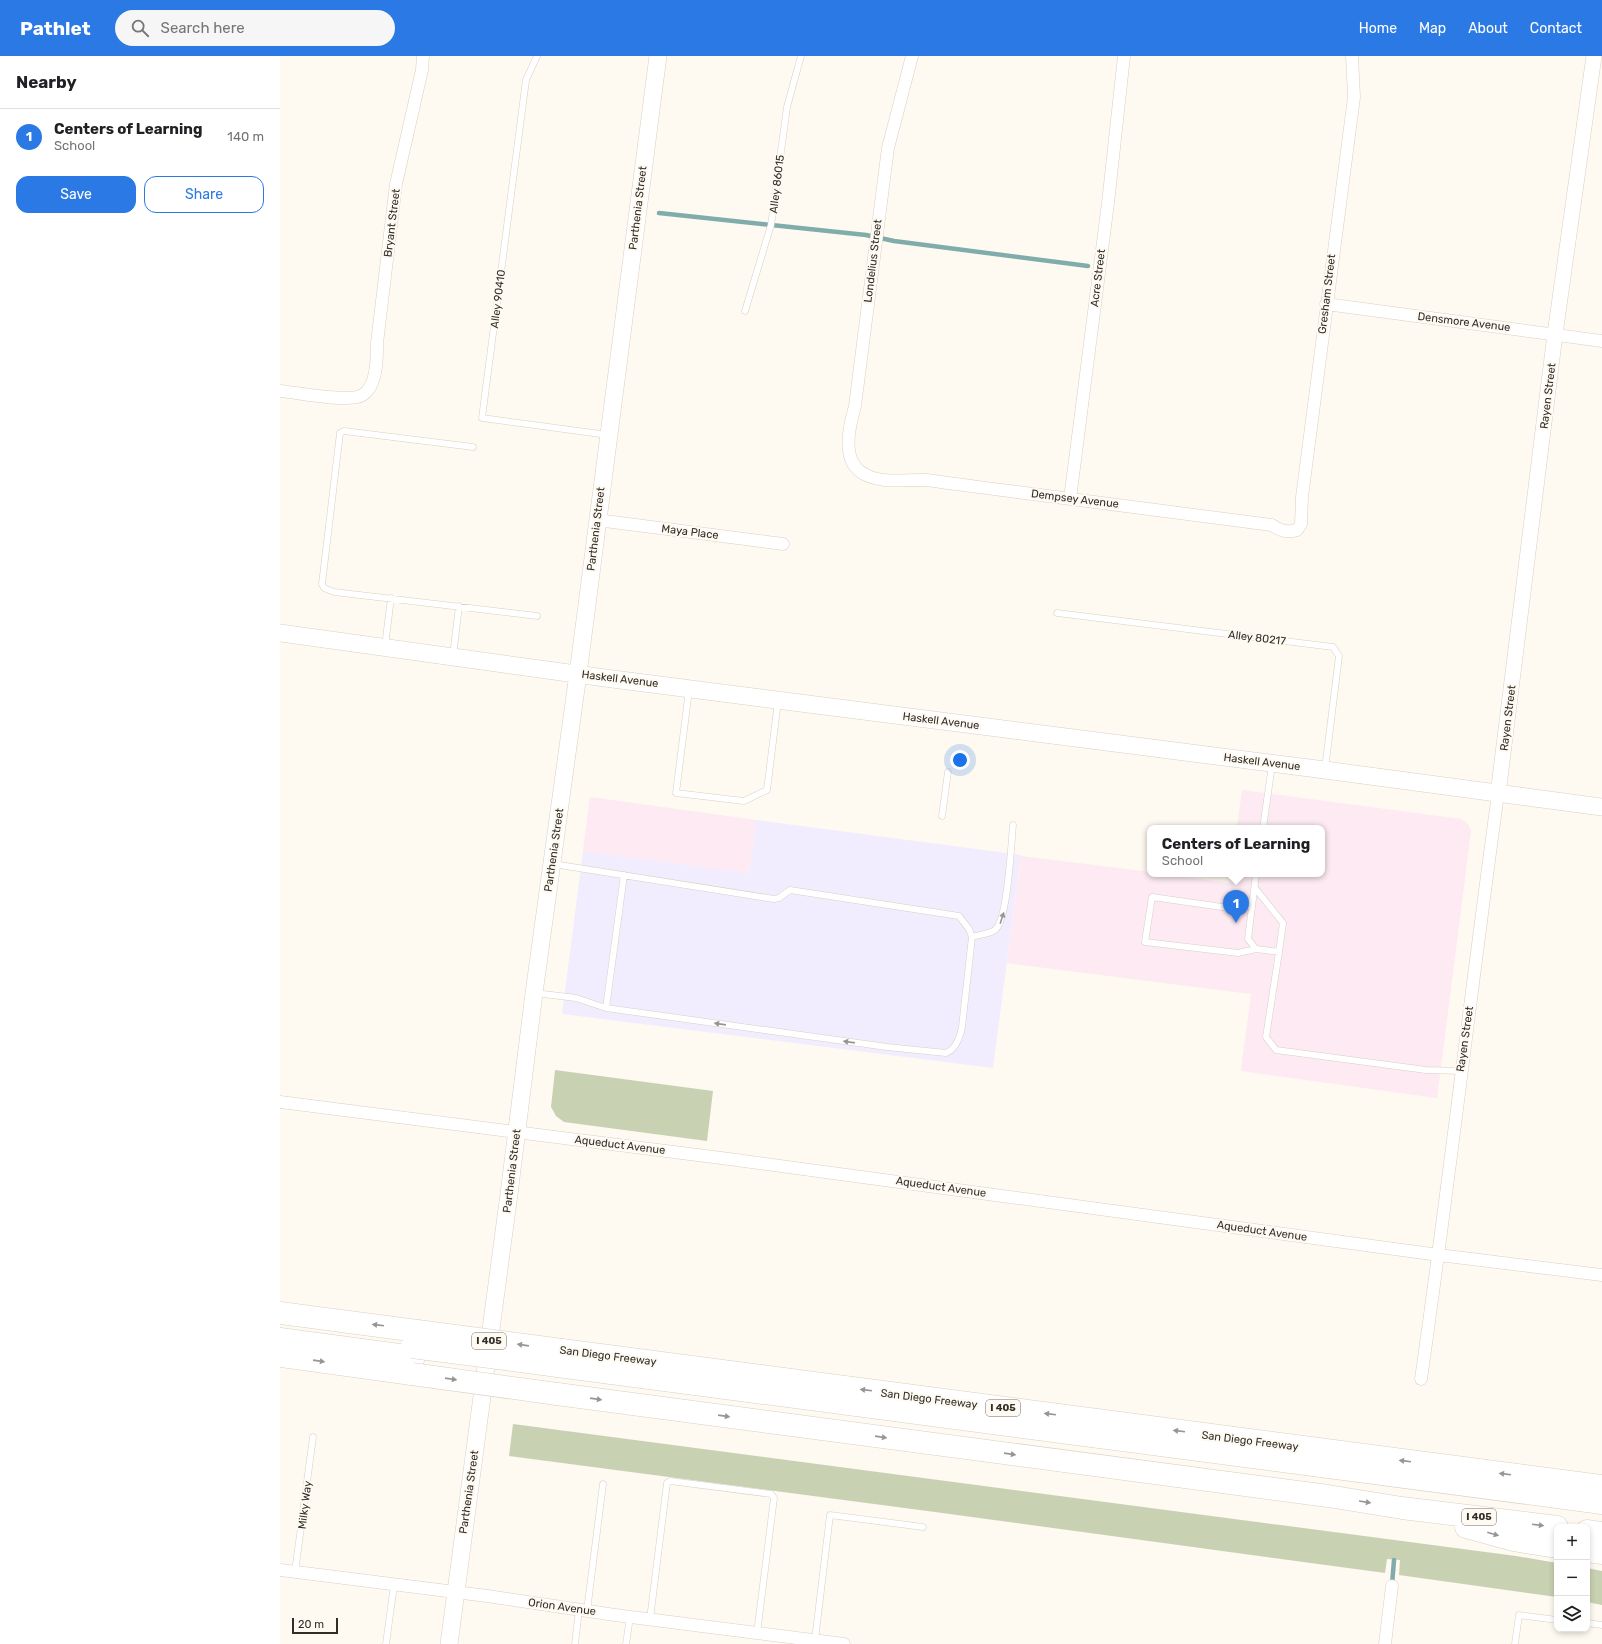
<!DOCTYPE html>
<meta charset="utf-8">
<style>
:root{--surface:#fff;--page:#f6f6f6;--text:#202124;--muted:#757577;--line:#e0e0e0;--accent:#2b79e4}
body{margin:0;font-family:Rubik,sans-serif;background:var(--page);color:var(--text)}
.controls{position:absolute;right:12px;bottom:12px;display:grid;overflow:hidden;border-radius:8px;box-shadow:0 2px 6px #0003}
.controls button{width:36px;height:36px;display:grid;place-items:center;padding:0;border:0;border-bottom:1px solid var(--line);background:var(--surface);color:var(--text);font:20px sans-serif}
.scale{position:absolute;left:12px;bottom:10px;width:46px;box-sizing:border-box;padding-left:4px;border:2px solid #312e28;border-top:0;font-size:11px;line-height:14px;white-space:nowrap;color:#312e28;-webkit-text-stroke:3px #fef9f1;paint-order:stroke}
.you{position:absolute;left:680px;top:704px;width:14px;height:14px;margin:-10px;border:3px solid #fff;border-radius:50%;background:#1a73e8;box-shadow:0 0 0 6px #1a73e833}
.badge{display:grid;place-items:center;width:26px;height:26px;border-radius:50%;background:var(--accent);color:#fff;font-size:13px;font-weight:700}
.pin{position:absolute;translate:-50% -33px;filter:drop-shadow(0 1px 2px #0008)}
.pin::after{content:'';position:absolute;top:21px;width:14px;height:12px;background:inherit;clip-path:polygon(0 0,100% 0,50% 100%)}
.popup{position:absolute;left:867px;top:769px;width:178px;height:52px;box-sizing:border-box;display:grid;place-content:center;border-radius:8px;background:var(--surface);filter:drop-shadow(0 1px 3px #0005);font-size:13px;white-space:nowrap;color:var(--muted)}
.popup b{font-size:15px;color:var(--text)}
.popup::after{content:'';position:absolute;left:50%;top:100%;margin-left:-8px;border:8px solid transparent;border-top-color:var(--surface)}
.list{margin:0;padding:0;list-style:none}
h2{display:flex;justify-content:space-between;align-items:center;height:52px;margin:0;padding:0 16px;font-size:17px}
h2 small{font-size:13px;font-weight:400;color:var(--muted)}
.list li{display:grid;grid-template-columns:26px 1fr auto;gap:12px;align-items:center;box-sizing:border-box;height:56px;padding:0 16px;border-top:1px solid var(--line)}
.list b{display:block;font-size:15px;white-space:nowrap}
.list p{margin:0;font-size:13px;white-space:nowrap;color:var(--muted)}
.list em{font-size:13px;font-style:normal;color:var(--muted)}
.actions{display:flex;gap:8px;padding:12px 16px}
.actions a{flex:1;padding:9px 0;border:1px solid var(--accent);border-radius:12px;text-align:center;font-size:14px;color:var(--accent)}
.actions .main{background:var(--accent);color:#fff}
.icon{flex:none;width:22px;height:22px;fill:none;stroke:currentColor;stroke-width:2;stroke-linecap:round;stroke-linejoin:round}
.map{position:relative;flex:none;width:1322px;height:1588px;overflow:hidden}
header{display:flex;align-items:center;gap:24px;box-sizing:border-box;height:56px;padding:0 20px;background:var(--accent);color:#fff}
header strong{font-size:19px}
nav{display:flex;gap:22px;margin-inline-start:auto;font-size:14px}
.search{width:280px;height:36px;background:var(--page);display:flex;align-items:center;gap:10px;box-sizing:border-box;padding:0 14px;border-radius:22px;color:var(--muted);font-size:15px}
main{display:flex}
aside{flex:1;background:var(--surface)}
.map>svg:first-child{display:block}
.commercial{fill:#f2edfe}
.education{fill:#fdeaf2}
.green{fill:#c9d1b3}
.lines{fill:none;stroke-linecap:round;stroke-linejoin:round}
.stream{stroke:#80acac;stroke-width:4.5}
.service-casing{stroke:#d8d0c3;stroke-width:7}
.minor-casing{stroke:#d8d0c3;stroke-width:13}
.tertiary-casing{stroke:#d8d0c3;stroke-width:16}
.secondary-casing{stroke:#d8d0c3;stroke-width:18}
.motorway-casing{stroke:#d8d0c3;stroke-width:23}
.service{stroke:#fff;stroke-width:6}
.minor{stroke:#fff;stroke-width:12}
.tertiary{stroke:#fff;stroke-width:15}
.secondary{stroke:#fff;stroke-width:17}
.motorway{stroke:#fff;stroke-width:22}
.motorway-bridge-casing{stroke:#d8d0c3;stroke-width:23;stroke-linecap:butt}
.motorway-bridge{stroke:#fff;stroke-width:22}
.oneway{fill:#989694}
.labels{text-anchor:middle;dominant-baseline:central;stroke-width:4;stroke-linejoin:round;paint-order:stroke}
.shield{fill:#fef9f1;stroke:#6e6b64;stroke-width:1}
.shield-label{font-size:10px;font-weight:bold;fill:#312e28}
.street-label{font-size:11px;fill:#312e28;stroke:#fef9f1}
</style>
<header>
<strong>Pathlet</strong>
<div class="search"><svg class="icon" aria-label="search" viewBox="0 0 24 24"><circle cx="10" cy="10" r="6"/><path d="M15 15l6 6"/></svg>Search here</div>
<nav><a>Home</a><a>Map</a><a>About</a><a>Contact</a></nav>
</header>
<main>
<aside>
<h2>Nearby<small></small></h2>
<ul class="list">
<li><span class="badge">1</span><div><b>Centers of Learning</b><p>School</p></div><em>140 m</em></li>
</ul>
<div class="actions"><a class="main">Save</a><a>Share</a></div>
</aside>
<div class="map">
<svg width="1322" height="1588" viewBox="0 0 1322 1588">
<rect width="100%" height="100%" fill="#fef9f1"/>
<path class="commercial" d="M476,764L741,799L713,1012L282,958L303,795L469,817Z"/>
<path class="education" d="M962,734L1181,763L1188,768L1191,775L1157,1042L961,1015L971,938L727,907L741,800L870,816V818H881L949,827L951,818H1042V772H957Z
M310,741L476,764L469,817L303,795Z"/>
<path class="green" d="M275,1014L433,1035L427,1085L284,1066L276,1060L271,1051Z
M233,1368L1236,1500L1277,1507V1541L1119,1519L1120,1504L1107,1503L1105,1517L655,1456L229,1400Z
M1307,1512L1322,1515V1549L1307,1546Z"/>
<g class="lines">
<path class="stream" d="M379,157L586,179L614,185L808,210
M1112,1529L1114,1504"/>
<defs>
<path id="service" d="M257,0L246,24L202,362L328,379
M465,255L491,169L507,51L521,0
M193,391L64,375L60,377L42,528L44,532L54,536L257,560
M777,557L1053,591L1059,600L1045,713
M105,590L111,542
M173,600L179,550
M409,634L396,737L464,745L487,734L498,645
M662,760L668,716
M983,772L992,709
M976,818L968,883L976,893L999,896L986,981L996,994L1146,1014L1181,1015
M975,832L1003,867L999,896
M973,843L963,854L872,841L865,886L958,897L976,893
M692,881C698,879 709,878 715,874C728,864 731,789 733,769
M255,937L296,942L326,952L607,991L666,997C676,993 680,981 682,971L692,881L689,873L679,860L510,834L499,842L494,843L273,808
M326,952L344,819
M15,1516L33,1381
M307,1555L323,1428
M370,1563L387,1427L390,1425L491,1438L494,1442L477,1577
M1307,1567L1322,1569
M535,1584L550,1459L643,1471
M106,1588L114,1529
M295,1588L299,1554
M346,1588L350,1561
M1235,1588L1239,1559L1277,1564"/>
<path id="minor" d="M632,0L608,92L575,350C569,371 560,407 586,419C604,428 626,423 646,424C656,425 666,427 676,428C781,442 886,455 992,469C1000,475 1008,477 1017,474L1021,468L1022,441L1074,41L1072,0
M1046,248L1322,285
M0,335C20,337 59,345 77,341C84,340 90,333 92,327C97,315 97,300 97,287L116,128L142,14L143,0
M790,443L828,147L844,0
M317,464L503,488
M0,1046L449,1103L1159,1199L1322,1219
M1141,1323C1169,1128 1191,933 1218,738
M0,1514L207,1540L335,1559L564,1588
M1105,1588L1112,1530"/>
<path id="tertiary" d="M1218,738L1275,278L1314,0"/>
<path id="secondary" d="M0,577L325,622L1045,714L1322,751
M169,1588L229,1138L254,937L298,618L378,0"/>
<path id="motorway" d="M0,1257L137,1275
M0,1283L134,1301
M282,1294L1322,1430
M0,1300L132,1318
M278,1310L1322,1447
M277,1338L1048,1440L1122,1452L1277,1471
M1186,1471L1233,1484L1277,1491
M1307,1475L1322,1477
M1307,1495L1322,1497"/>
</defs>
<use href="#service" class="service-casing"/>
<use href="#minor" class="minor-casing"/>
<use href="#tertiary" class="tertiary-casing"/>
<use href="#secondary" class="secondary-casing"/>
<use href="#motorway" class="motorway-casing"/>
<use href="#service" class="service"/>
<use href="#minor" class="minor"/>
<use href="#tertiary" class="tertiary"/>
<use href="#secondary" class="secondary"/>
<use href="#motorway" class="motorway"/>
<defs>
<path id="motorway-bridge" d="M137,1275L282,1294
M132,1291L278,1310
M132,1318L277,1338"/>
</defs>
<use href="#motorway-bridge" class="motorway-bridge-casing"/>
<use href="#motorway-bridge" class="motorway-bridge"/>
</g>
<defs><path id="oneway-solid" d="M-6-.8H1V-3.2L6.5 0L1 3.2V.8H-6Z"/></defs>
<g class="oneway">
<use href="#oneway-solid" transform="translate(722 862) rotate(-72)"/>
<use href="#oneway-solid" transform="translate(440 968) rotate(-172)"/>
<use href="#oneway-solid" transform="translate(569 986) rotate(-172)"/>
<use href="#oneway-solid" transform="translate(98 1269) rotate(-173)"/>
<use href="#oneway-solid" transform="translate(243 1289) rotate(-172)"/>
<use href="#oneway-solid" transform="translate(39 1305) rotate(8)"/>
<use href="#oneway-solid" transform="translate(171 1323) rotate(8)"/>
<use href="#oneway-solid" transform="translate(586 1334) rotate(-173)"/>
<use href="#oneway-solid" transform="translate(316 1343) rotate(8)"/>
<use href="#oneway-solid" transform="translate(770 1358) rotate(-173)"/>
<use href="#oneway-solid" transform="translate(444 1360) rotate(8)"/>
<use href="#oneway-solid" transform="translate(899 1375) rotate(-173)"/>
<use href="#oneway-solid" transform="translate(601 1381) rotate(8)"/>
<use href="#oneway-solid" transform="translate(730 1398) rotate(8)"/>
<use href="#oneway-solid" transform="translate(1125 1405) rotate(-173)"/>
<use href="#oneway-solid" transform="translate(1225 1418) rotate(-173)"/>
<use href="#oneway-solid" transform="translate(1085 1446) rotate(9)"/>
<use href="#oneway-solid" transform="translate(1258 1469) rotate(7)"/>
<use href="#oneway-solid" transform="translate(1213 1478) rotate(16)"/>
</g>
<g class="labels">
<g class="shield">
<rect x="192" y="1277" width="34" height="16" rx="3"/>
<rect x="706" y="1344" width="34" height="16" rx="3"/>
<rect x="1182" y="1453" width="34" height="16" rx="3"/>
</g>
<g class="shield-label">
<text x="209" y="1285">I 405</text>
<text x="723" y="1352">I 405</text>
<text x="1199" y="1461">I 405</text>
</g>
<g class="street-label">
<text transform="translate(497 128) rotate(-83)">Alley 86015</text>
<text transform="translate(358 152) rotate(-83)">Parthenia Street</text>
<text transform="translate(112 167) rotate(-83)">Bryant Street</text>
<text transform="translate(593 205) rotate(-83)">Londelius Street</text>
<text transform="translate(818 222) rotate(-83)">Acre Street</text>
<text transform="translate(1047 238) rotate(-83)">Gresham Street</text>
<text transform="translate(218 243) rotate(-83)">Alley 90410</text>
<text transform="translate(1184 266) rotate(7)">Densmore Avenue</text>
<text transform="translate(1268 340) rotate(-83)">Rayen Street</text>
<text transform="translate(795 443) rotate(7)">Dempsey Avenue</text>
<text transform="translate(316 473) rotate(-83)">Parthenia Street</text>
<text transform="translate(410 476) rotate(7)">Maya Place</text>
<text transform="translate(977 582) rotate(7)">Alley 80217</text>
<text transform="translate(340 623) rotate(7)">Haskell Avenue</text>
<text transform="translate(1228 662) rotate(-83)">Rayen Street</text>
<text transform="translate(661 665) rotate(7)">Haskell Avenue</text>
<text transform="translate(982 706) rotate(7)">Haskell Avenue</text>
<text transform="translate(274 794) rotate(-82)">Parthenia Street</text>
<text transform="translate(1185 983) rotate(-82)">Rayen Street</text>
<text transform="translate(340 1089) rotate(7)">Aqueduct Avenue</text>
<text transform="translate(232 1115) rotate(-83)">Parthenia Street</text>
<text transform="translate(661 1131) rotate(8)">Aqueduct Avenue</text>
<text transform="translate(982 1175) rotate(8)">Aqueduct Avenue</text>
<text transform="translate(328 1300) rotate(7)">San Diego Freeway</text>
<text transform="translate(649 1343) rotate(7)">San Diego Freeway</text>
<text transform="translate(970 1385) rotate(7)">San Diego Freeway</text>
<text transform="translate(189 1436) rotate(-82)">Parthenia Street</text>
<text transform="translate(25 1449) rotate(-83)">Milky Way</text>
<text transform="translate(282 1551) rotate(8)">Orion Avenue</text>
</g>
</g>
</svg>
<div class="controls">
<button>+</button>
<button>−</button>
<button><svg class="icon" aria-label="layers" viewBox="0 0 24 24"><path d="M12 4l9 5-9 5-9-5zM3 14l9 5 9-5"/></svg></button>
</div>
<div class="scale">20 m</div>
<div class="you"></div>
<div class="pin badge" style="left:956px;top:867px">1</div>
<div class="popup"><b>Centers of Learning</b>School</div>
</div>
</main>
